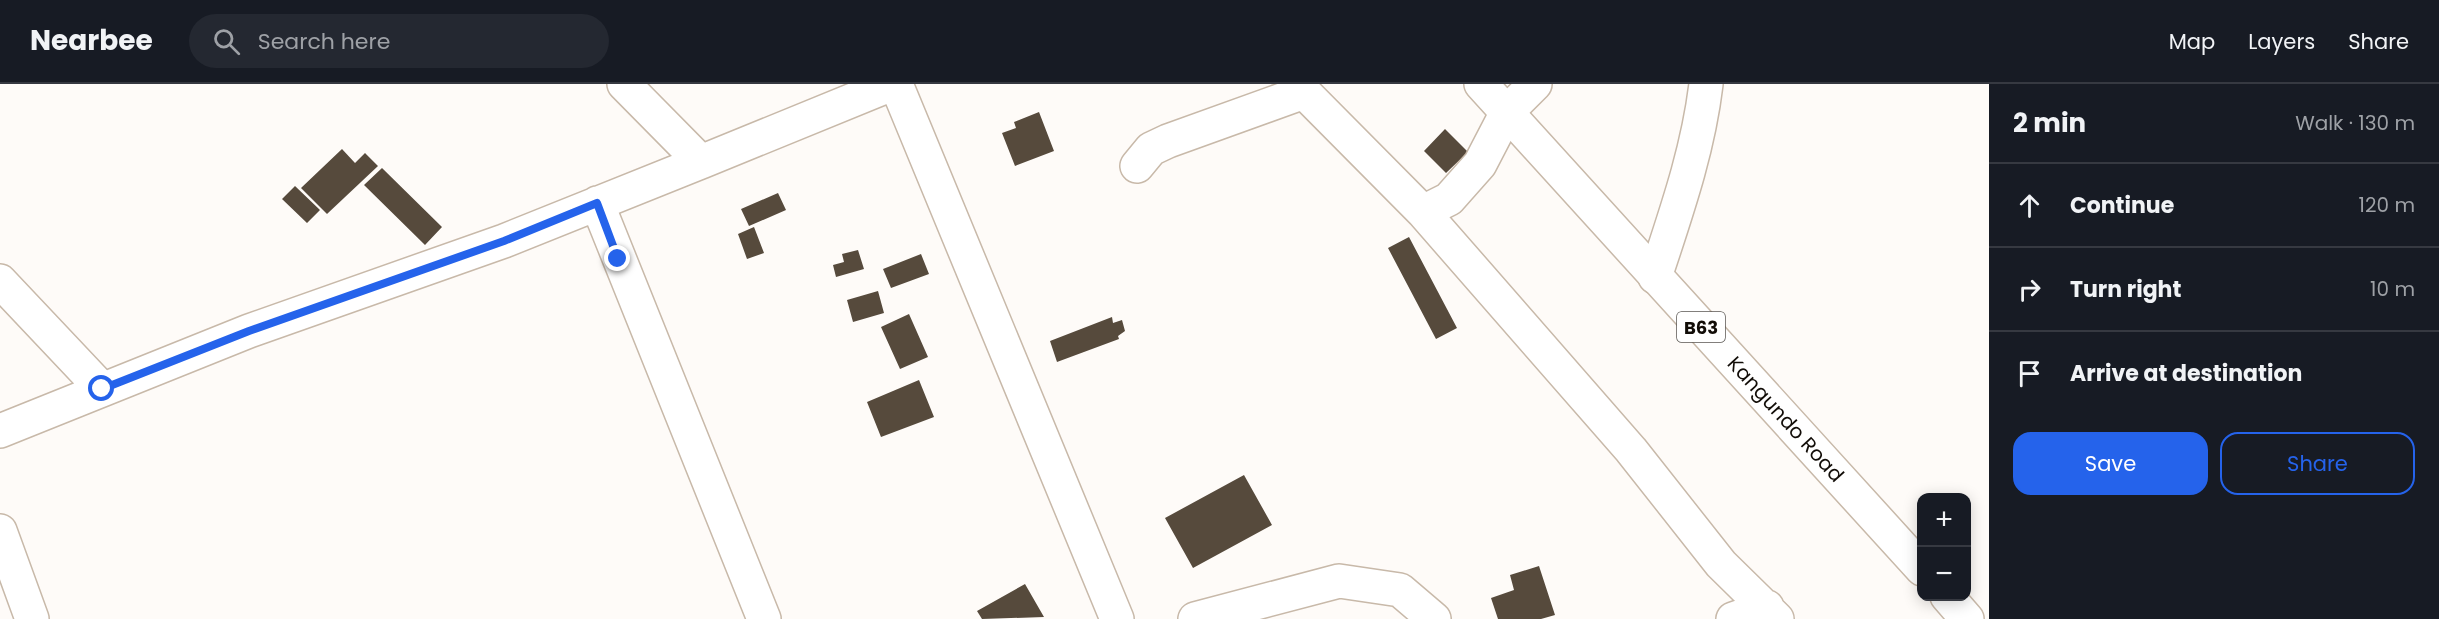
<!DOCTYPE html>
<meta charset="utf-8">
<style>
:root{--surface:#171b24;--page:#242831;--text:#f1f3f6;--muted:#9ea1a6;--line:#363941;--accent:#2563eb}
body{margin:0;font-family:Poppins,sans-serif;background:var(--page);color:var(--text)}
.controls{position:absolute;right:18px;bottom:18px;display:grid;overflow:hidden;border-radius:12px;box-shadow:0 3px 15px #0003}
.controls button{width:54px;height:54px;display:grid;place-items:center;padding:0;border:0;border-bottom:2px solid var(--line);background:var(--surface);color:var(--text);font:30px sans-serif}
.stop{position:absolute;width:18px;height:18px;margin:-14px;border:4px solid #2563eb;border-radius:50%;background:#fff}
.stop.end{background:#2563eb;border-color:#fff;box-shadow:0 2px 6px #0008}
.list{margin:0;padding:0;list-style:none}
h2{display:flex;justify-content:space-between;align-items:center;height:78px;margin:0;padding:0 24px;font-size:26px}
h2 small{font-size:20px;font-weight:400;color:var(--muted)}
.list li{display:grid;grid-template-columns:39px 1fr auto;gap:18px;align-items:center;box-sizing:border-box;height:84px;padding:0 24px;border-top:2px solid var(--line)}
.list b{display:block;font-size:22px;white-space:nowrap}
.list em{font-size:20px;font-style:normal;color:var(--muted)}
.actions{display:flex;gap:12px;padding:18px 24px}
.actions a{flex:1;padding:14px 0;border:2px solid var(--accent);border-radius:18px;text-align:center;font-size:21px;color:var(--accent)}
.actions .main{background:var(--accent);color:#fff}
.icon{flex:none;width:33px;height:33px;fill:none;stroke:currentColor;stroke-width:2;stroke-linecap:round;stroke-linejoin:round}
.map{position:relative;flex:none;width:1989px;height:535px;overflow:hidden}
header{display:flex;align-items:center;gap:36px;box-sizing:border-box;height:84px;padding:0 30px;background:var(--surface);border-bottom:2px solid var(--line)}
header strong{font-size:28px}
nav{display:flex;gap:33px;margin-inline-start:auto;font-size:21px}
.search{width:420px;height:54px;background:var(--page);display:flex;align-items:center;gap:15px;box-sizing:border-box;padding:0 21px;border-radius:33px;color:var(--muted);font-size:22px}
main{display:flex}
aside{flex:1;background:var(--surface)}
.map>svg:first-child{display:block}
.building{fill:#564a3c}
.lines{fill:none;stroke-linecap:round;stroke-linejoin:round}
.minor-casing{stroke:#c8b9a9;stroke-width:36}
.highway-casing{stroke:#c8b9a9;stroke-width:36}
.minor{stroke:#fff;stroke-width:33}
.highway{stroke:#fff;stroke-width:33}
.route{stroke:#2563eb;stroke-width:8}
.labels{text-anchor:middle;dominant-baseline:central;stroke-width:6;stroke-linejoin:round;paint-order:stroke}
.shield{fill:#fff;stroke:#595652;stroke-width:1.5}
.shield-label{font-size:18px;font-weight:bold;fill:#120d08}
.street-label{font-size:20px;fill:#120d08;stroke:#fff}
</style>
<header>
<strong>Nearbee</strong>
<div class="search"><svg class="icon" aria-label="search" viewBox="0 0 24 24"><circle cx="10" cy="10" r="6"/><path d="M15 15l6 6"/></svg>Search here</div>
<nav><a>Map</a><a>Layers</a><a>Share</a></nav>
</header>
<main>
<div class="map">
<svg width="1989" height="535" viewBox="0 0 1989 535">
<rect width="100%" height="100%" fill="#fefbf8"/>
<path class="building" d="M1039,28L1054,67L1015,82L1002,49L1016,44L1014,38Z
M1445,45L1468,68L1446,89L1424,67Z
M342,65L355,79L365,69L378,82L327,130L301,104Z
M382,84L442,143L425,161L364,101Z
M295,102L320,126L307,139L282,115Z
M778,109L786,126L749,142L741,125Z
M754,143L764,169L747,175L738,150Z
M1409,153L1457,244L1436,255L1388,164Z
M858,166L864,185L836,193L833,181L844,178L842,170Z
M921,170L929,190L891,204L883,185Z
M878,207L884,229L853,238L847,216Z
M909,230L928,273L900,285L881,243Z
M1112,233L1113,239L1122,236L1125,247L1118,252L1119,255L1057,278L1050,257Z
M919,296L934,333L881,353L867,318Z
M1244,391L1272,441L1193,484L1165,434Z
M1539,482L1555,531L1541,535H1498L1491,514L1514,506L1510,491Z
M1025,500L1044,533L982,535L977,527Z"/>
<g class="lines">
<defs>
<path id="minor" d="M624,0L701,78L892,0
M896,0L1117,535
M1296,0L1423,128L1631,366L1721,480L1777,535
M1137,82L1151,65L1168,57L1304,8
M597,119L764,535
M1423,128L1449,115L1480,80L1507,28L1535,0
M1655,193C1676,129 1698,67 1706,0
M0,197L102,305
M0,347L249,247L504,157L701,78
M0,447L32,535
M1195,535L1339,497L1400,506L1434,535
M1733,535L1767,523"/>
<g id="highway">
<path id="s1" d="M1481,0L1922,485"/>
<path d="M1947,512L1967,535"/>
</g>
</defs>
<use href="#minor" class="minor-casing"/>
<use href="#highway" class="highway-casing"/>
<use href="#minor" class="minor"/>
<use href="#highway" class="highway"/>
</g>
<g class="lines">
<path class="route" d="M102,305L249,247L504,157L597,119L618,175"/>
</g>
<g class="labels">
<rect class="shield" x="1677" y="228" width="48" height="30" rx="4.5"/>
<g class="shield-label">
<text x="1701" y="243">B63</text>
</g>
<g class="street-label">
<text stroke="none"><textPath href="#s1" startOffset="453">Kangundo Road</textPath></text>
</g>
</g>
</svg>
<div class="controls">
<button>+</button>
<button>−</button>
</div>
<div class="stop" style="left:102px;top:305px"></div>
<div class="stop end" style="left:618px;top:175px"></div>
</div>
<aside>
<h2>2 min<small>Walk · 130 m</small></h2>
<ul class="list">
<li><svg class="icon" aria-label="ahead" viewBox="0 0 24 24"><path d="M12 20V5M6 11l6-6 6 6"/></svg><div><b>Continue</b></div><em>120 m</em></li>
<li><svg class="icon" aria-label="right" viewBox="0 0 24 24"><path d="M7 20v-9h11M14 6l5 5-5 5"/></svg><div><b>Turn right</b></div><em>10 m</em></li>
<li><svg class="icon" aria-label="arrive" viewBox="0 0 24 24"><path d="M6 21V4h12l-3 4 3 4H6"/></svg><div><b>Arrive at destination</b></div></li>
</ul>
<div class="actions"><a class="main">Save</a><a>Share</a></div>
</aside>
</main>
